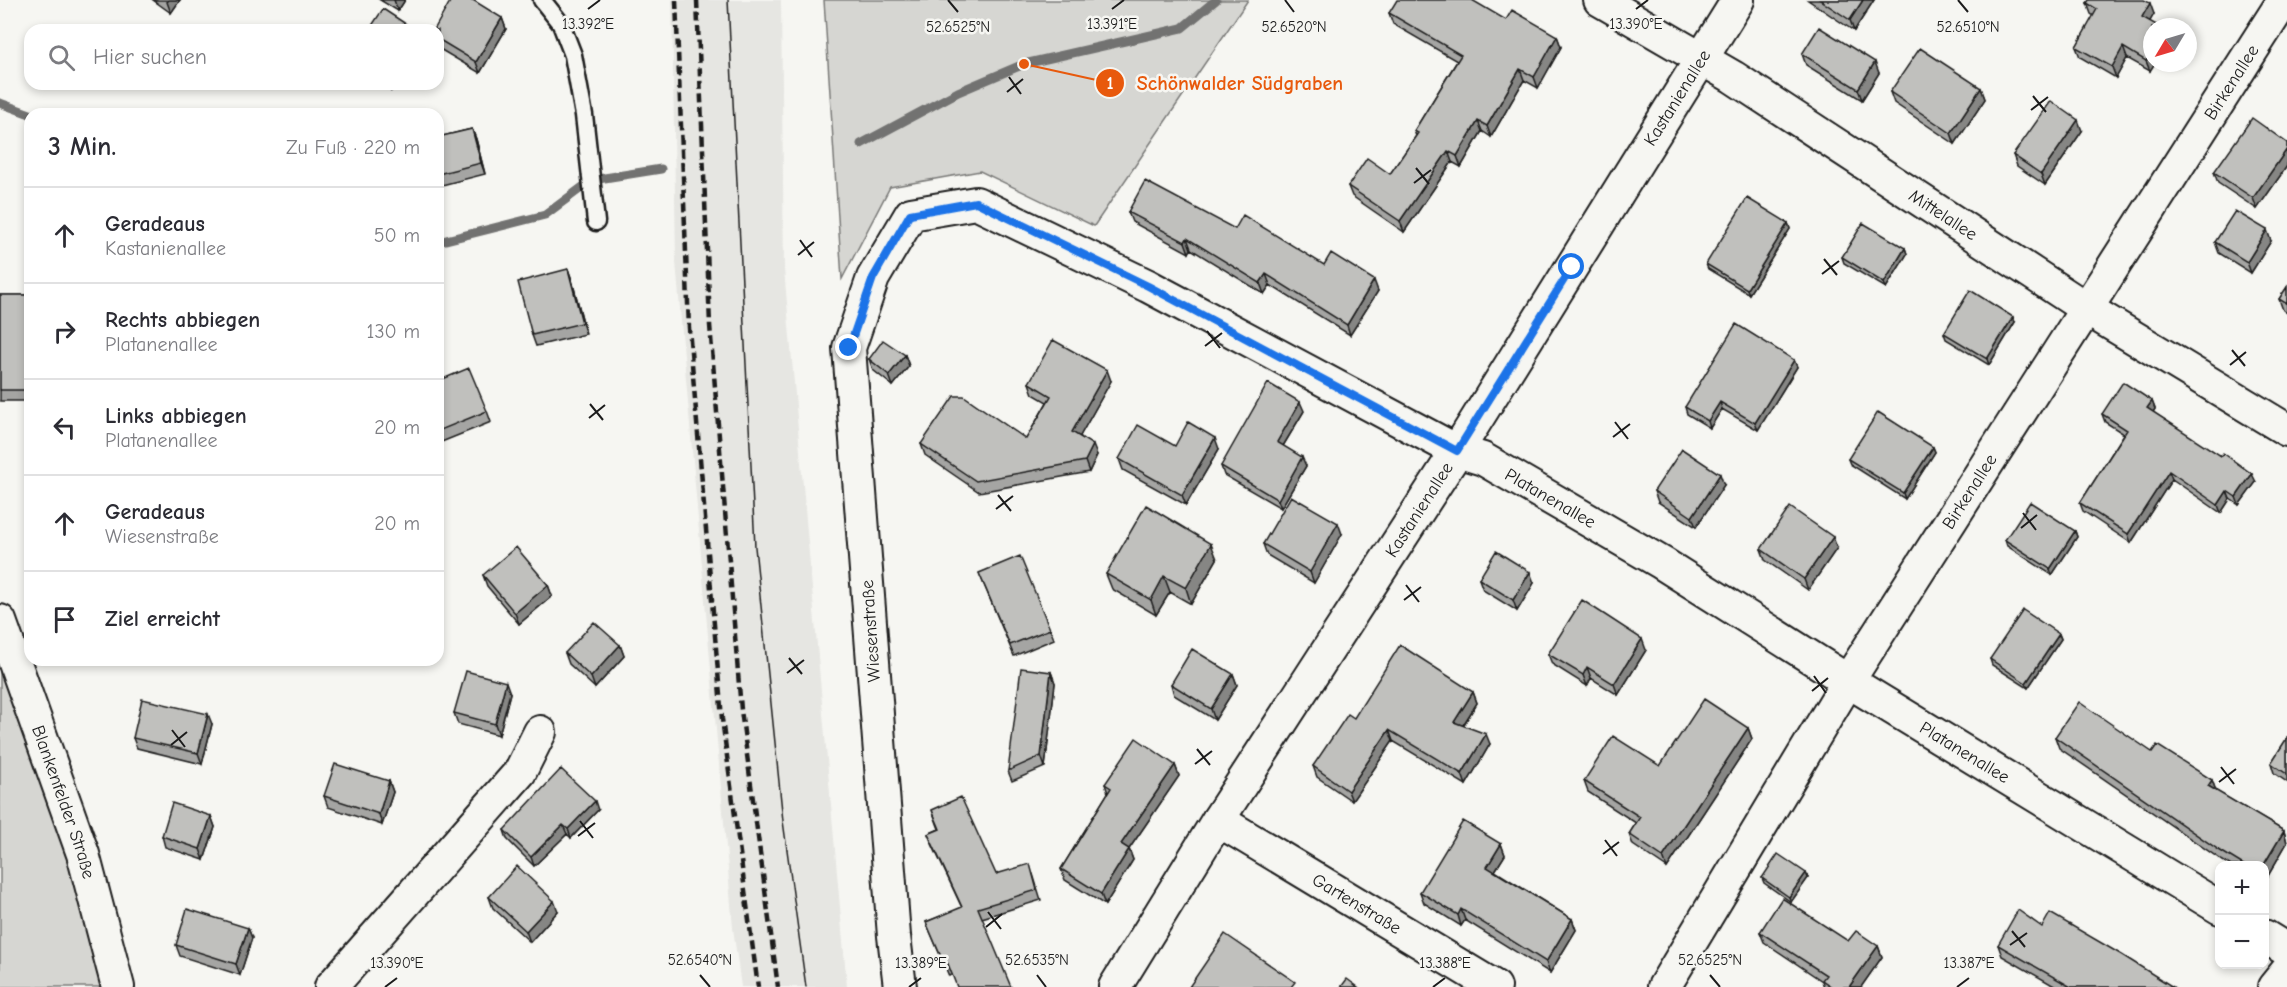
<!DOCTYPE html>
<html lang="de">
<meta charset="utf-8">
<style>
:root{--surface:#fff;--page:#f2f2f3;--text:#2b2b33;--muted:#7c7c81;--line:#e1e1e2}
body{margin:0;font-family:"Comic Neue",sans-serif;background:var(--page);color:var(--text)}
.controls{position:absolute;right:18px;bottom:18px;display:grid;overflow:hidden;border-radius:12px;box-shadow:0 3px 9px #0003}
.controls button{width:54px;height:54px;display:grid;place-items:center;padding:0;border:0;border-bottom:2px solid var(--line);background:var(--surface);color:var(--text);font:30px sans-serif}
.compass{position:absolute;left:2143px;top:18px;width:54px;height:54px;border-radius:50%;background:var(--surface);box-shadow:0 3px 9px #0003;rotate:232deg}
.stop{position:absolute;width:18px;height:18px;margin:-14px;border:4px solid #1a73e8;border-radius:50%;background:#fff}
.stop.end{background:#1a73e8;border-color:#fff;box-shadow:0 2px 6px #0008}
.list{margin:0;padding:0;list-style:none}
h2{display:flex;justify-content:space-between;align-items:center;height:78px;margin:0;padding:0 24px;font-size:26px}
h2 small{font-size:20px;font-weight:400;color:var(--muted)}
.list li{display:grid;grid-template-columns:39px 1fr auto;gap:18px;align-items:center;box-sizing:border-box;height:96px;padding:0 24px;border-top:2px solid var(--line)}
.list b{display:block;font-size:22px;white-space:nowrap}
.list p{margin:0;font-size:20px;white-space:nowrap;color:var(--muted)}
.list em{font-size:20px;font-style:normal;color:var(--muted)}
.icon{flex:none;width:33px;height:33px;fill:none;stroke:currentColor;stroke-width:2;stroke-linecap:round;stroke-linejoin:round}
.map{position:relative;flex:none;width:2287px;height:987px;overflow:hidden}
.search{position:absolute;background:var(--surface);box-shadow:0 3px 9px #0003;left:24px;top:24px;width:420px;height:66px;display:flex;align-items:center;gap:15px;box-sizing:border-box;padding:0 21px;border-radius:18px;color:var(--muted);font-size:22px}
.panel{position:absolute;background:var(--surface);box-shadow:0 3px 9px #0003;left:24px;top:108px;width:420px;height:558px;border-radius:18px}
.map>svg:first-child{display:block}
.built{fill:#e6e6e2}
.green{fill:#d6d6d2;stroke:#797977;stroke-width:1.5}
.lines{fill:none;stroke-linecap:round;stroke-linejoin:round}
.stream{stroke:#727271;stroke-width:9}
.service-casing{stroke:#1c1c1c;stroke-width:21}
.minor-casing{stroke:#1c1c1c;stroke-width:36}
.service{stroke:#f6f6f2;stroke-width:16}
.minor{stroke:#f6f6f2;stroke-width:32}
.tram{stroke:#1c1c1c;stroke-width:1.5}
.rail{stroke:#1c1c1c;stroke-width:4.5;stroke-dasharray:9 4.5;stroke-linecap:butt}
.wall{fill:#a5a5a3;stroke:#1c1c1c;stroke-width:1.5}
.shaded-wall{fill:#868684;stroke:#1c1c1c;stroke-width:1.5}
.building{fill:#c0c0bd;stroke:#1c1c1c;stroke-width:1.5}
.route{stroke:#1a73e8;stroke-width:8}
.ticks{fill:none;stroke:#1c1c1c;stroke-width:2}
.labels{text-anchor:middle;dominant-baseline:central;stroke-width:5;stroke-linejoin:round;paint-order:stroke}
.street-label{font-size:18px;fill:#1c1c1c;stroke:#f6f6f2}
.ticks-label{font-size:15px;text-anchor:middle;fill:#1c1c1c;stroke:#f6f6f2;stroke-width:5;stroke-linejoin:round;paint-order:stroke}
.leader{fill:none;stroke:#e8590c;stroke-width:2}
.callout-dot{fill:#e8590c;stroke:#f6f6f2;stroke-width:2}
.mark-label{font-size:18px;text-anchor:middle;font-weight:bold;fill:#fff}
.callout-label{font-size:20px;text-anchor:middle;font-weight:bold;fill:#e8590c;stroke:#f6f6f2;stroke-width:5;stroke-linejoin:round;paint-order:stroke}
</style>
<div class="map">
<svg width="2287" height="987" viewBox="0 0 2287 987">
<rect width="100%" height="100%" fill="#f6f6f2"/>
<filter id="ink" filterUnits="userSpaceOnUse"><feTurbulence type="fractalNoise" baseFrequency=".0167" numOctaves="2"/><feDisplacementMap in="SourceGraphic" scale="12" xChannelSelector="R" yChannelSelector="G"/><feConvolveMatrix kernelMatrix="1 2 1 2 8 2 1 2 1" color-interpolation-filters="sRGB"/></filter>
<g filter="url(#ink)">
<path class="built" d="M672,0H781L784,269L847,987H741L733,928L676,262Z"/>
<path class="green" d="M824,0H1248L1094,226L980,171L890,187L842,279Z
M0,633L112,987H0Z"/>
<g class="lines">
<path class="stream" d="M0,103L30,114
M861,144L958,92L1024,64L1182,28L1216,0
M438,242L545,215L592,180L661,169"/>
<defs>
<path id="service" d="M542,0L561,24L573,55L584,115L596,222"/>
<g id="minor">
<path id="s1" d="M1600,0L1733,77L2087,309L2287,430"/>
<path id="s2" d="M0,621L83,854L118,987"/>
<path id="s3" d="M1218,820L1495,987"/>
<path d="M2264,936L2287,950"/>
<path d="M331,987L520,772L540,732"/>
<path id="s4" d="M900,987L894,936L849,348L873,278L911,214L976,203L1148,286L1457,451L1483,459L1662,563L1848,681L2220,908"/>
<path id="s5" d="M1115,987L1218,820L1457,451L1738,0"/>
<path id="s6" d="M1664,987L1848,681L2284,0"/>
<path d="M2274,987L2287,971"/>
</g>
</defs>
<use href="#service" class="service-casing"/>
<use href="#minor" class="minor-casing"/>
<use href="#service" class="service"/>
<use href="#minor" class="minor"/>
<path class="tram" d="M728,0L755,547L783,821L806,987"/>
<path class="rail" d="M676,0L689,328L722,719L758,987
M697,0L710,325L741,710L778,987"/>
</g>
<path class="wall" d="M153,0H180L171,13Z
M380,0H405L398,11Z
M1808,0H1874L1854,31Z
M2087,3L2154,14L2150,21V71L2127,58L2116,78L2080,57L2076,47L2094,16L2091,14Z
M1389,13L1506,20L1557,36L1561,47L1538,88L1524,80L1491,137L1482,131L1461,167L1452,162L1404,232L1352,196L1348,186L1390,174L1416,136L1414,131L1457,61L1393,24Z
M502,18L506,29L480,73L438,48V30Z
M1802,54L1879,73L1862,100L1806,65Z
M380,84H396L391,91Z
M1981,88L1985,99L1955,144L1894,103L1890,92Z
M472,129L476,139L485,174L438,186V137Z
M2082,131L2045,185L2017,166L2013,155Z
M2287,143V166L2257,209L2218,183L2214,172Z
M1128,212L1235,229L1324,265L1378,291L1350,335L1270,285L1264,294L1191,249L1189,253L1132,222Z
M1788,223L1790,229L1749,294L1708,269L1706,264Z
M2271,241L2251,273L2219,253L2215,242Z
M1905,248L1907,254L1886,288L1844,263L1842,257Z
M568,269L572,280L586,334L536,346L532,335Z
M2287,287V313L2283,310L2279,299Z
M0,295H30V401H0Z
M2015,322L1989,365L1946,339L1944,333Z
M905,355L909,366L893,386L873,370L869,359Z
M1794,360L1797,367L1758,430L1722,409L1710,428L1687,414L1685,407Z
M438,381L487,411L491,422L439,443L438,441Z
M1111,381L1080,436L1097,455L1089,472L979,492L925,455L921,444L1026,439L1047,402L1033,394L1029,383Z
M2152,401L2155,409L2153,412L2256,482L2239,505L2230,499L2221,513L2172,479L2131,543L2083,511L2080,503L2124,434L2105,422L2102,414Z
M1304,411L1283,446L1306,466L1281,508L1224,475L1221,466Z
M1175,446L1219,449L1186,505L1123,470L1119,459Z
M1933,447L1935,452L1905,499L1850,464L1848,459Z
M1724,485L1696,527L1658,502L1654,491Z
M2075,531L2077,537L2052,575L2007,546L2005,540Z
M1342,534L1314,583L1267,555L1263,544Z
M1837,548L1808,590L1765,560L1761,549Z
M1217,559L1191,604L1170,592L1156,615L1112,589L1106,574Z
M979,573L1050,629L1054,639L1014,656Z
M483,575L548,585L552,596L519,624L487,586Z
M1479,579L1534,583L1517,611L1483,590Z
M2059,634L2061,639L2028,688L1992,665L1990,659Z
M620,645L624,656L595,688L569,664L565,653Z
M1646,650L1618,695L1591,678L1587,686L1552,664L1548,654Z
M1051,672L1055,683L1045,767L1012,781L1008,771Z
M1233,674L1237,685L1215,720L1174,695L1171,684Z
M1473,692L1477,703L1463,726L1490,744L1466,785L1393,741L1352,801L1317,777L1313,766L1354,718Z
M510,693L499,735L458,724L454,713Z
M212,724L202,764L137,748L133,738Z
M1748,728L1752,739L1667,868L1633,845L1629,834L1636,823L1588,792L1584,781L1660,766Z
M2055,737L2152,752L2212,780L2216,791L2284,831L2287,843L2265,881V866H2231L2223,861L2059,748Z
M2287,738V782L2274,773L2271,763Z
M1175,765L1179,776L1129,849L1133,860L1105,905L1065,880L1061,869L1108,793L1105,784Z
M389,781L393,792L382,825L328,807L324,796Z
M598,810L571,838L567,834L534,866L507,839L504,830Z
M932,810L996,874H1033L1041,900L982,918L952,974L949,976L926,922L962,908L932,844L928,834L939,829Z
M211,816L215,827L204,860L165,847L162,836Z
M1501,844L1505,855L1495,871L1572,919L1576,930L1550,973L1465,920L1461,926L1424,903L1420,892Z
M1806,873L1808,878L1791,902L1764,883L1762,878Z
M489,897L558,911L530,942L493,908Z
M2042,927L2173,987H2056L2002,956L1998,945Z
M248,928L252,938L240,975L180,956L176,945Z
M1760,932L1848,941L1878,946L1882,957L1861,987H1824L1822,981L1764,942Z"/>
<path class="shaded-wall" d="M169,0H180L171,13L167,2Z
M394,0H405L398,11Z
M1863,0H1874L1854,31L1850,20Z
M2150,3L2154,14L2146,28L2142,17Z
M502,18L506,29L480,73L476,62Z
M1557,36L1561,47L1538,88L1534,77Z
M2123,47L2127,58L2116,78L2112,67Z
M2152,50V63H2155L2150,71L2146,61Z
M1875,62L1879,73L1862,100L1858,89Z
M1520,69L1524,80L1491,137L1487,126Z
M389,84H396L391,91Z
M1981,88L1985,99L1955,144L1951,133Z
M2078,120L2082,131L2045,185L2041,174Z
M1478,121L1482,131L1461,167L1457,156Z
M472,129L476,139L485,174L481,163Z
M2287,149V166L2257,209L2253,198Z
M1448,151L1452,162L1404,232L1400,221Z
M1788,223L1790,229L1749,294L1747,289Z
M2267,230L2271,241L2251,273L2247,262Z
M1187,238L1191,249L1189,253L1185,242Z
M1905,248L1907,254L1886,288L1884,283Z
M568,269L572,280L586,334L582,323Z
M1266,274L1270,285L1264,294L1260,283Z
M1374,280L1378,291L1350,335L1347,325Z
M2013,317L2015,322L1989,365L1987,359Z
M905,355L909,366L893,386L889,375Z
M1794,360L1797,367L1758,430L1755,423Z
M1107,370L1111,381L1076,443L1072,432Z
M2152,401L2155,409L2150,417L2147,408Z
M1300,402L1304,411L1280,451L1277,442Z
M1720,402L1722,409L1710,428L1708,421Z
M1215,438L1219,449L1186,505L1182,495Z
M1093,445L1097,455L1089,472L1085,461Z
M1933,447L1935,452L1905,499L1903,493Z
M1302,457L1306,466L1281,508L1278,500Z
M2169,471L2172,479L2131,543L2128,534Z
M1720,474L1724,485L1696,527L1692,517Z
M2252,474L2256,482L2239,505L2236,497Z
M2227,491L2230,499L2221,513L2218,505Z
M1338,523L1342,534L1314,583L1310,572Z
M2075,531L2077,537L2052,575L2050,569Z
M1833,537L1837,548L1808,590L1804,579Z
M1211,544L1217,559L1191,604L1186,588Z
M1530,572L1534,583L1517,611L1513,600Z
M1164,576L1170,592L1156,615L1151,600Z
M548,585L552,596L519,624L515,613Z
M2059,634L2061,639L2028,688L2026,683Z
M1642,639L1646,650L1618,695L1614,684Z
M620,645L624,656L595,688L591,677Z
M1587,667L1591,678L1587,686L1583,675Z
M1051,672L1055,683L1045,767L1041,756Z
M1233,674L1237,685L1215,720L1211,709Z
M506,682L510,693L499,735L495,724Z
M1473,692L1477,703L1458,733L1454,722Z
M208,714L212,724L202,764L198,753Z
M1748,728L1752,739L1667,868L1663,857Z
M1389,730L1393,741L1352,801L1348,791Z
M1486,734L1490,744L1466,785L1462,774Z
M1175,765L1179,776L1125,855L1121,844Z
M2212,780L2216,791L2208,786Z
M389,781L393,792L382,825L379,814Z
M595,801L598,810L571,838L568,829Z
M211,816L215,827L204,860L200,849Z
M563,825L567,834L534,866L531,857Z
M2284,831L2287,843L2265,881V866H2263Z
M1501,844L1505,855L1491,877L1487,867Z
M1129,849L1133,860L1105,905L1101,894Z
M1806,873L1808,878L1791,902L1789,897Z
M554,901L558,911L530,942L526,931Z
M1461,909L1465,920L1461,926L1458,915Z
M1572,919L1576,930L1550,973L1546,962Z
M248,928L252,938L240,975L236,964Z
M1878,946L1882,957L1861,987H1849Z"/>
<path class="building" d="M451,0H473L502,18L476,62L438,39V30H434Z
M1397,0H1472L1506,20L1512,10L1557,36L1534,77L1520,69L1487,126L1478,121L1457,156L1448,151L1400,221L1348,186L1367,158L1390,174L1418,133L1414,131L1461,55L1389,13Z
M1820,0H1863L1850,20Z
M2089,0H2144L2150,3L2142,17L2160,27H2152V50L2146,61L2123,47L2112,67L2076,47L2097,9L2087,3Z
M383,9L415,30H369Z
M1819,27L1875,62L1858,89L1802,54Z
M1920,48L1981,88L1951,133L1890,92Z
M2051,101L2078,120L2041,174L2013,155Z
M2252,118L2287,143V149L2253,198L2214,172Z
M472,129L481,163L438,174V137Z
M1145,181L1235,229L1243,215L1324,265L1331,253L1374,280L1347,325L1266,274L1260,283L1187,238L1185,242L1128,212Z
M1747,198L1788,223L1747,289L1706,264Z
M2235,211L2267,230L2247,262L2215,242Z
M1863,223L1905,248L1884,283L1842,257Z
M568,269L582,323L532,335L518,282Z
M2287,287V304L2279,299Z
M1970,290L2013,317L1987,359L1944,333Z
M0,295H30V390H0Z
M1736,324L1794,360L1755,423L1720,402L1708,421L1685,407Z
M883,340L905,355L889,375L869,359Z
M1053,340L1107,370L1072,432L1093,445L1085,461L976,481L921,444L954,396H964L1026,439L1051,396L1029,383Z
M469,368L487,411L438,431V381Z
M2123,382L2152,401L2147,408L2221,456L2223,453L2252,474L2236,497L2227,491L2218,505L2169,471L2128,534L2080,503L2127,430L2102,414Z
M1268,383L1300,402L1277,442L1302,457L1278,500L1221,466Z
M1878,412L1933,447L1903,493L1848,459Z
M1188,422L1215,438L1182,495L1119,459L1138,425L1175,446Z
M1682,449L1720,474L1692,517L1654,491Z
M1291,496L1338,523L1310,572L1263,544Z
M2030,502L2075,531L2050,569L2005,540Z
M1146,505L1211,544L1186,588L1164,576L1151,600L1106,574Z
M1790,507L1833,537L1804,579L1761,549Z
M516,547L548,585L515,613L483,575Z
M1496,551L1530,572L1513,600L1479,579Z
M1020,556L1050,629L1010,645L979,573Z
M1582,600L1642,639L1614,684L1587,667L1583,675L1548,654Z
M2023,610L2059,634L2026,683L1990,659Z
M594,622L620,645L591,677L565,653Z
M1400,645L1473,692L1454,722L1486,734L1462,774L1389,730L1348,791L1313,766L1348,714L1354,718Z
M1192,649L1233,674L1211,709L1171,684Z
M1021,668L1051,672L1041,756L1008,771Z
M466,671L506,682L495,724L454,713Z
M142,699L208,714L198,753L133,738Z
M1704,699L1748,728L1663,857L1629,834L1640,817L1584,781L1613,736L1660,766Z
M2079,702L2152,752L2157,745L2212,780L2208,786L2284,831L2263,866H2245L2219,850L2055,737Z
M1136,738L1175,765L1121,844L1129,849L1101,894L1061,869L1111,788L1105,784Z
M2287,738V774L2271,763Z
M335,764L389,781L379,814L324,796Z
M561,769L595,801L568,829L563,825L531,857L504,830Z
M961,797L996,874L1030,864L1037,890L978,908L1011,987H957L948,964L945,966L926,922L962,907L928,834L940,829L932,810Z
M172,803L211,816L200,849L162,836Z
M1463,821L1501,844L1487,867L1572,919L1546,962L1461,909L1458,915L1420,892Z
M1778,854L1806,873L1789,897L1762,878Z
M517,866L554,901L526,931L489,897Z
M1782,898L1848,941L1856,931L1878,946L1849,987H1832L1822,980L1826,975L1760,932Z
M187,909L248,928L236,964L176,945Z
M2018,910L2042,927L2050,913L2122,955L2173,987H2071L1998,945Z
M1225,934L1295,982L1291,987H1189Z
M1347,979L1358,987H1341Z"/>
</g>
<g class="lines" filter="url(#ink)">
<path class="route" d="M849,348L873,278L910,214L976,202L1148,286L1457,451L1572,267"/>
</g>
<path class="ticks" d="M948,0L958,12M1285,0L1294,12M1958,0L1968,12M588,9L600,0M1112,9L1124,0M1636,9L1648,0M1009,77L1021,94M1007,92L1023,79M2033,96L2046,112M2031,110L2048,97M1416,168L1429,184M1414,183L1431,170M800,240L812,257M798,255L814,242M1824,259L1837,275M1822,274L1839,261M1207,331L1220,348M1205,346L1222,333M2232,350L2245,366M2230,365L2246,352M590,404L603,420M589,418L605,405M1615,422L1628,439M1613,437L1630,424M998,495L1011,511M996,509L1013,496M2023,513L2036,530M2021,528L2037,515M1406,585L1419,602M1404,600L1421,587M789,658L802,674M787,673L804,660M1814,676L1826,693M1812,691L1828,678M172,730L185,747M171,745L187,732M1197,749L1210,765M1195,764L1212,751M2221,767L2234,784M2219,782L2236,769M580,821L593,838M578,836L595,823M1605,840L1617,856M1603,854L1619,842M988,912L1001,929M986,927L1002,914M2012,931L2025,947M2010,945L2027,933M700,975L710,987M1037,975L1046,987M1710,975L1720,987M385,987L397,978M909,987L921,978M1433,987L1445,978M1957,987L1969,978"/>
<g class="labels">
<g class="street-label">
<text stroke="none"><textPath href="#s6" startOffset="1068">Birkenallee</textPath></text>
<text stroke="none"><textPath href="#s5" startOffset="1052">Kastanienallee</textPath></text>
<text stroke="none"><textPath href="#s1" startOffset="405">Mittelallee</textPath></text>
<text stroke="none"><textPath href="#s6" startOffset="582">Birkenallee</textPath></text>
<text stroke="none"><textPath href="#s4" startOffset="1502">Platanenallee</textPath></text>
<text stroke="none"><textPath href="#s5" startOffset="566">Kastanienallee</textPath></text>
<text transform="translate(871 631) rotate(-94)">Wiesenstraße</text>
<text stroke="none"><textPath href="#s4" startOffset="1988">Platanenallee</textPath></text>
<text stroke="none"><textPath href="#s2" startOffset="192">Blankenfelder Straße</textPath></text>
<text stroke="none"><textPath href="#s3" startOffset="162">Gartenstraße</textPath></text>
</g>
</g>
<g class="ticks-label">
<text x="1112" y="29">13.391°E</text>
<text x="588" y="29">13.392°E</text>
<text x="1636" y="29">13.390°E</text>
<text x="958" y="32">52.6525°N</text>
<text x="1294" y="32">52.6520°N</text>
<text x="1968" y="32">52.6510°N</text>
<text x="700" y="965">52.6540°N</text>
<text x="1037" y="965">52.6535°N</text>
<text x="1710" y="965">52.6525°N</text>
<text x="397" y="968">13.390°E</text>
<text x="921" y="968">13.389°E</text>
<text x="1445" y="968">13.388°E</text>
<text x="1969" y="968">13.387°E</text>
</g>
<path class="leader" d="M1024 64L1110 83"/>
<g class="callout-dot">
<circle cx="1024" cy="64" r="6"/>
<circle cx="1110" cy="83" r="15"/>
</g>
<g class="mark-label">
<text x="1110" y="89">1</text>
</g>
<g class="callout-label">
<text x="1240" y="90">Schönwalder Südgraben</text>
</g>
</svg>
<div class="controls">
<button>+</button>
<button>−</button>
</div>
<svg class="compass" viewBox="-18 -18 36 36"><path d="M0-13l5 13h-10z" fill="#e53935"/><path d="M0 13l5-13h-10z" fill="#7c7c81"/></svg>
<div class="stop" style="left:1572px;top:267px"></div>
<div class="stop end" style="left:849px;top:348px"></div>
<div class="search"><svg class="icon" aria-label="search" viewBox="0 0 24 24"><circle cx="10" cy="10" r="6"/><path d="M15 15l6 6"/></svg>Hier suchen</div>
<section class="panel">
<h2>3 Min.<small>Zu Fuß · 220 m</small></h2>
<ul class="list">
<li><svg class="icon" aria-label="ahead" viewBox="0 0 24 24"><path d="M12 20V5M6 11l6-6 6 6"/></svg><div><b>Geradeaus</b><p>Kastanienallee</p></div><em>50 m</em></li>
<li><svg class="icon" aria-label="right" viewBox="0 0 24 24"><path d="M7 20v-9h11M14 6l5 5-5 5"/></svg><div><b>Rechts abbiegen</b><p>Platanenallee</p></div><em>130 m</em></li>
<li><svg class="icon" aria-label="left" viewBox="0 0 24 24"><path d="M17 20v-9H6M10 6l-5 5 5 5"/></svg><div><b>Links abbiegen</b><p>Platanenallee</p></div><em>20 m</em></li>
<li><svg class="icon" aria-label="ahead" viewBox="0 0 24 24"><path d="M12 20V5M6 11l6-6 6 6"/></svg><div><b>Geradeaus</b><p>Wiesenstraße</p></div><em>20 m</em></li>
<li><svg class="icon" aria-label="arrive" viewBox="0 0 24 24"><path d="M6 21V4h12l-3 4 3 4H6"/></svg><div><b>Ziel erreicht</b></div></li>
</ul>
</section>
</div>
